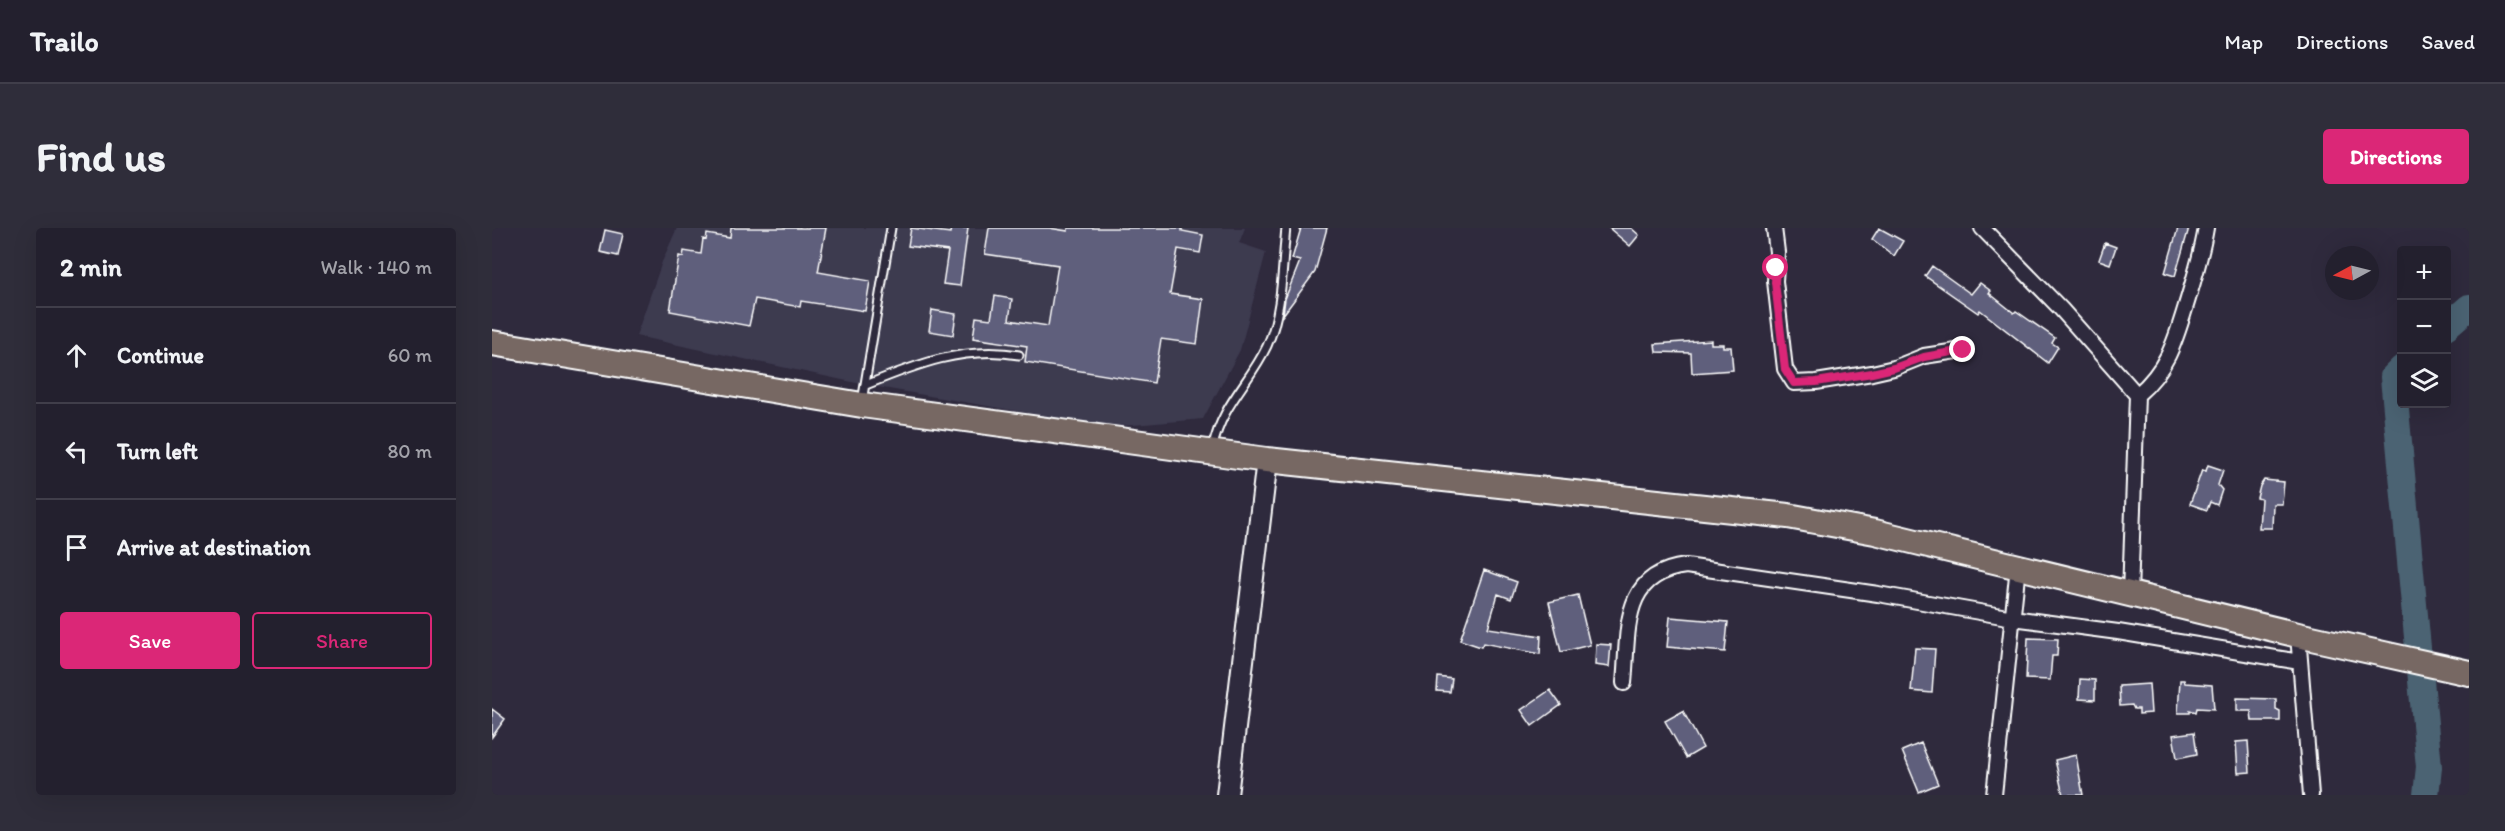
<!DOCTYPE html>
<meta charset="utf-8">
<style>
:root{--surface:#23202e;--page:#2f2d3a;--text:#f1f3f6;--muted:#a3a3aa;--line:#403e4a;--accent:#db2777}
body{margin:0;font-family:Itim,sans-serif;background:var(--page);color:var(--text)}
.controls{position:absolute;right:18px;top:18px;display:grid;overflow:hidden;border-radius:6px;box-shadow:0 6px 24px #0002}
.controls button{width:54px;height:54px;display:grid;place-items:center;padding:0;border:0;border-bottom:2px solid var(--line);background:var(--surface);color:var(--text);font:30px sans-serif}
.compass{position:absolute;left:1833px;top:18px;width:54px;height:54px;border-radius:50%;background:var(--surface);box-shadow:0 6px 24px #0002;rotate:263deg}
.stop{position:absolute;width:18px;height:18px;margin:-14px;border:4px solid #db2777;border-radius:50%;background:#fff}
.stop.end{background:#db2777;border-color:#fff;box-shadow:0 2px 6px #0008}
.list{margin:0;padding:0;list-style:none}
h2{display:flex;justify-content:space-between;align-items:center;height:78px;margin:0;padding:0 24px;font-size:26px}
h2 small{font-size:20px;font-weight:400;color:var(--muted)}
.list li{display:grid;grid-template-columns:39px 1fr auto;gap:18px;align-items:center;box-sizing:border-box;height:96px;padding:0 24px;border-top:2px solid var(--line)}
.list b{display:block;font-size:22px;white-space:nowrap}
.list em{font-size:20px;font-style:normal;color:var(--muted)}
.actions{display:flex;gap:12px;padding:18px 24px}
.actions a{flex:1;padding:14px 0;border:2px solid var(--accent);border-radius:6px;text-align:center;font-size:21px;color:var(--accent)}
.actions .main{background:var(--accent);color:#fff}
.icon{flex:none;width:33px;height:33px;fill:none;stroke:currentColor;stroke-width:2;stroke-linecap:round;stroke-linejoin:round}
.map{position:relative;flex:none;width:1977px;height:567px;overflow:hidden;border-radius:6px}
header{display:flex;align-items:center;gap:36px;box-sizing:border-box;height:84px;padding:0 30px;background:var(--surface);border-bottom:2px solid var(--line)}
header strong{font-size:28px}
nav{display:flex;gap:33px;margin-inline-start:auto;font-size:21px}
.intro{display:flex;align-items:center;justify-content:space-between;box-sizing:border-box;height:144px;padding:0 36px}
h1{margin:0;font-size:42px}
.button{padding:15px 27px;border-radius:6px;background:var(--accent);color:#fff;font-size:21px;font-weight:700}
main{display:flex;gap:36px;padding:0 36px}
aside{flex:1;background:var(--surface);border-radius:6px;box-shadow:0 6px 24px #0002}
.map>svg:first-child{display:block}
.built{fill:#3d3a50}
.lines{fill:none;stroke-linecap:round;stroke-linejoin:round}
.river{stroke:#4b6473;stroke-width:26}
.building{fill:#5f5f7c;stroke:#fff;stroke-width:1.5}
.service-casing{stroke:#fff;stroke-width:11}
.minor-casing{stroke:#fff;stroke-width:18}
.secondary-casing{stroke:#fff;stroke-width:24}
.trunk-casing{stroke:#fff;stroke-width:28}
.service{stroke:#2f2a3d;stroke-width:7}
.minor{stroke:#2f2a3d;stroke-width:14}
.secondary{stroke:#2f2a3d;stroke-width:20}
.trunk{stroke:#776864;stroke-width:24}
.route{stroke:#db2777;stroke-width:8}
</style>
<header>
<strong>Trailo</strong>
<nav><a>Map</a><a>Directions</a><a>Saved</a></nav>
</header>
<div class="intro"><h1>Find us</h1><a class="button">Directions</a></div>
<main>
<aside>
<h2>2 min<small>Walk · 140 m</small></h2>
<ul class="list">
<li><svg class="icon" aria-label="ahead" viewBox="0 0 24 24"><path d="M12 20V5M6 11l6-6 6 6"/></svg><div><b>Continue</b></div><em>60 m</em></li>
<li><svg class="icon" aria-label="left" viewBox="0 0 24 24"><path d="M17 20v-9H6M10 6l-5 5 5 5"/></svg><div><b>Turn left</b></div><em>80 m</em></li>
<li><svg class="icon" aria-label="arrive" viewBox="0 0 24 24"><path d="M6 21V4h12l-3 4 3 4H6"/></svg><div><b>Arrive at destination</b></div></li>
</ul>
<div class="actions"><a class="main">Save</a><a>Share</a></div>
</aside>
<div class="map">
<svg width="1977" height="567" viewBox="0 0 1977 567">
<rect width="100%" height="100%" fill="#2f2a3d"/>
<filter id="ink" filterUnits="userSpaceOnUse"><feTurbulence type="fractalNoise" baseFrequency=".0167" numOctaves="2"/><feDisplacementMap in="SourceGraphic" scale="12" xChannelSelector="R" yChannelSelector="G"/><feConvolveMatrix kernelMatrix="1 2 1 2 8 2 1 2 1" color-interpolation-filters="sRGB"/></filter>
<g filter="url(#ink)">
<path class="built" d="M185,0H753L747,15L774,24L748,122L711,191L629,198L571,191L374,157L144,108L170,34Z"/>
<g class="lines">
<path class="river" d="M1954,99L1977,79
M1910,140L1901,149L1937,539L1934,567"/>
</g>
<path class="building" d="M239,0H334L326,44L378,53L373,83L309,73L308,79L263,71L257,98L178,83L187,28L191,29L192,23L209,26L211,11L214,12L215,6L238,10Z
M419,0L458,5L459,0H476L468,58L451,56L456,23L416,18Z
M497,0H557L576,3V0H690V3L711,7L708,25L686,21L678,66L711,71L705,116L669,111L662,155L533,134L535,118L481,110L484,89L499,91L503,68L520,71L517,92L556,98L566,37L493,26Z
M809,0H835L823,44L791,87L793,71L808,33L800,31Z
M1117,0H1139L1147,7L1138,18Z
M1387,0L1411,13L1402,28L1380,11Z
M1686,0H1697L1683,48L1673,45Z
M113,2L131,6L126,28L108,24Z
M1613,15L1624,19L1618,36L1607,32Z
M1440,38L1479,66L1488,55L1499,63L1497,65L1522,85L1524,83L1563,110L1560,115L1566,119L1556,135L1488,82L1486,85L1433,48Z
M440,82L464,86L461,107L437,103Z
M1219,112V116H1231V119H1239L1241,142L1200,145L1199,125L1164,124L1163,116Z
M1716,237L1731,242L1726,257L1730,262L1725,277L1718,274L1715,282L1698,276L1710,242L1714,243Z
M1772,252L1792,254L1790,276H1781L1780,300H1767L1769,271L1765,270L1768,258Z
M992,342L1025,354L1019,371L1006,366L996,400L1049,408L1048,426L991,415L989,419L968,412Z
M1086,367L1098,417L1069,424L1057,374Z
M1178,389L1236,394L1233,424L1175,419Z
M1536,410L1566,411L1565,428H1560L1558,452L1534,451Z
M1104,416L1119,417L1117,439L1103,437Z
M1423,420L1443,421L1440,465L1419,463Z
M946,449L960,451L958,464L945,463Z
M1588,451L1603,452V472L1587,471Z
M1688,452H1692L1693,455L1720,457L1722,481L1705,480L1704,484L1698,482V485H1686Z
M1657,456L1659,485L1647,486V481H1642L1640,477L1628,478L1627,458Z
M1058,462L1069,477L1040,498L1029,482Z
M1745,470L1784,471V481L1788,483V493H1760L1759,483H1745Z
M0,481L13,491L0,509Z
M1191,483L1211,520L1194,530L1173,493Z
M1702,504L1705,526L1685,530L1681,507Z
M1756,513L1758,544L1746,545L1744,514Z
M1429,515L1446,556L1427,564L1410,523Z
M1584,527L1591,567H1571L1563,532Z"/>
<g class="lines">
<defs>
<path id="service" d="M374,157C423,137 473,117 527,127
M370,174L399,0
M721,219C729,178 758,154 775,118C791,83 790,38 794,0"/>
<path id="minor" d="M1282,0L1285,24L1283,53L1293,141L1302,155L1324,154L1380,145L1402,140L1432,128L1471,122
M1490,0L1569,81L1645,167L1638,366
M1645,167C1677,140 1684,110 1696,71C1703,48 1710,24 1714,0
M1806,407L1819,567
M1132,455C1137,404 1128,346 1194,338L1386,366L1521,390L1626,404L1808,434
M1502,567L1526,338"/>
<path id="secondary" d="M735,567L775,232"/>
<path id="trunk" d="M0,115L370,177L775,232L1296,288L1383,304L1806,407L1977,445"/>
</defs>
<use href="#service" class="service-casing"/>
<use href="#minor" class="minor-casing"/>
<use href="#secondary" class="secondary-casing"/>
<use href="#trunk" class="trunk-casing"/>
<use href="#service" class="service"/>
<use href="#minor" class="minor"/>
<use href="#secondary" class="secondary"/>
<use href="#trunk" class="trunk"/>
</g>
</g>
<g class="lines" filter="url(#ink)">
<path class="route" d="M1284,40L1283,54L1293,141L1302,155L1324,154L1380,145L1402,140L1432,129L1471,122"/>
</g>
</svg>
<div class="controls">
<button>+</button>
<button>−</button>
<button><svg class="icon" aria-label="layers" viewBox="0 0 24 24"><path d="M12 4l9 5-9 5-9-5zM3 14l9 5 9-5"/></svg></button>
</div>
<svg class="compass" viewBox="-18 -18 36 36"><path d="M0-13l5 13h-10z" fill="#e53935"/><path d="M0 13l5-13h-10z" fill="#a3a3aa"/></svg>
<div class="stop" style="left:1284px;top:40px"></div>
<div class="stop end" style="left:1471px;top:122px"></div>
</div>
</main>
